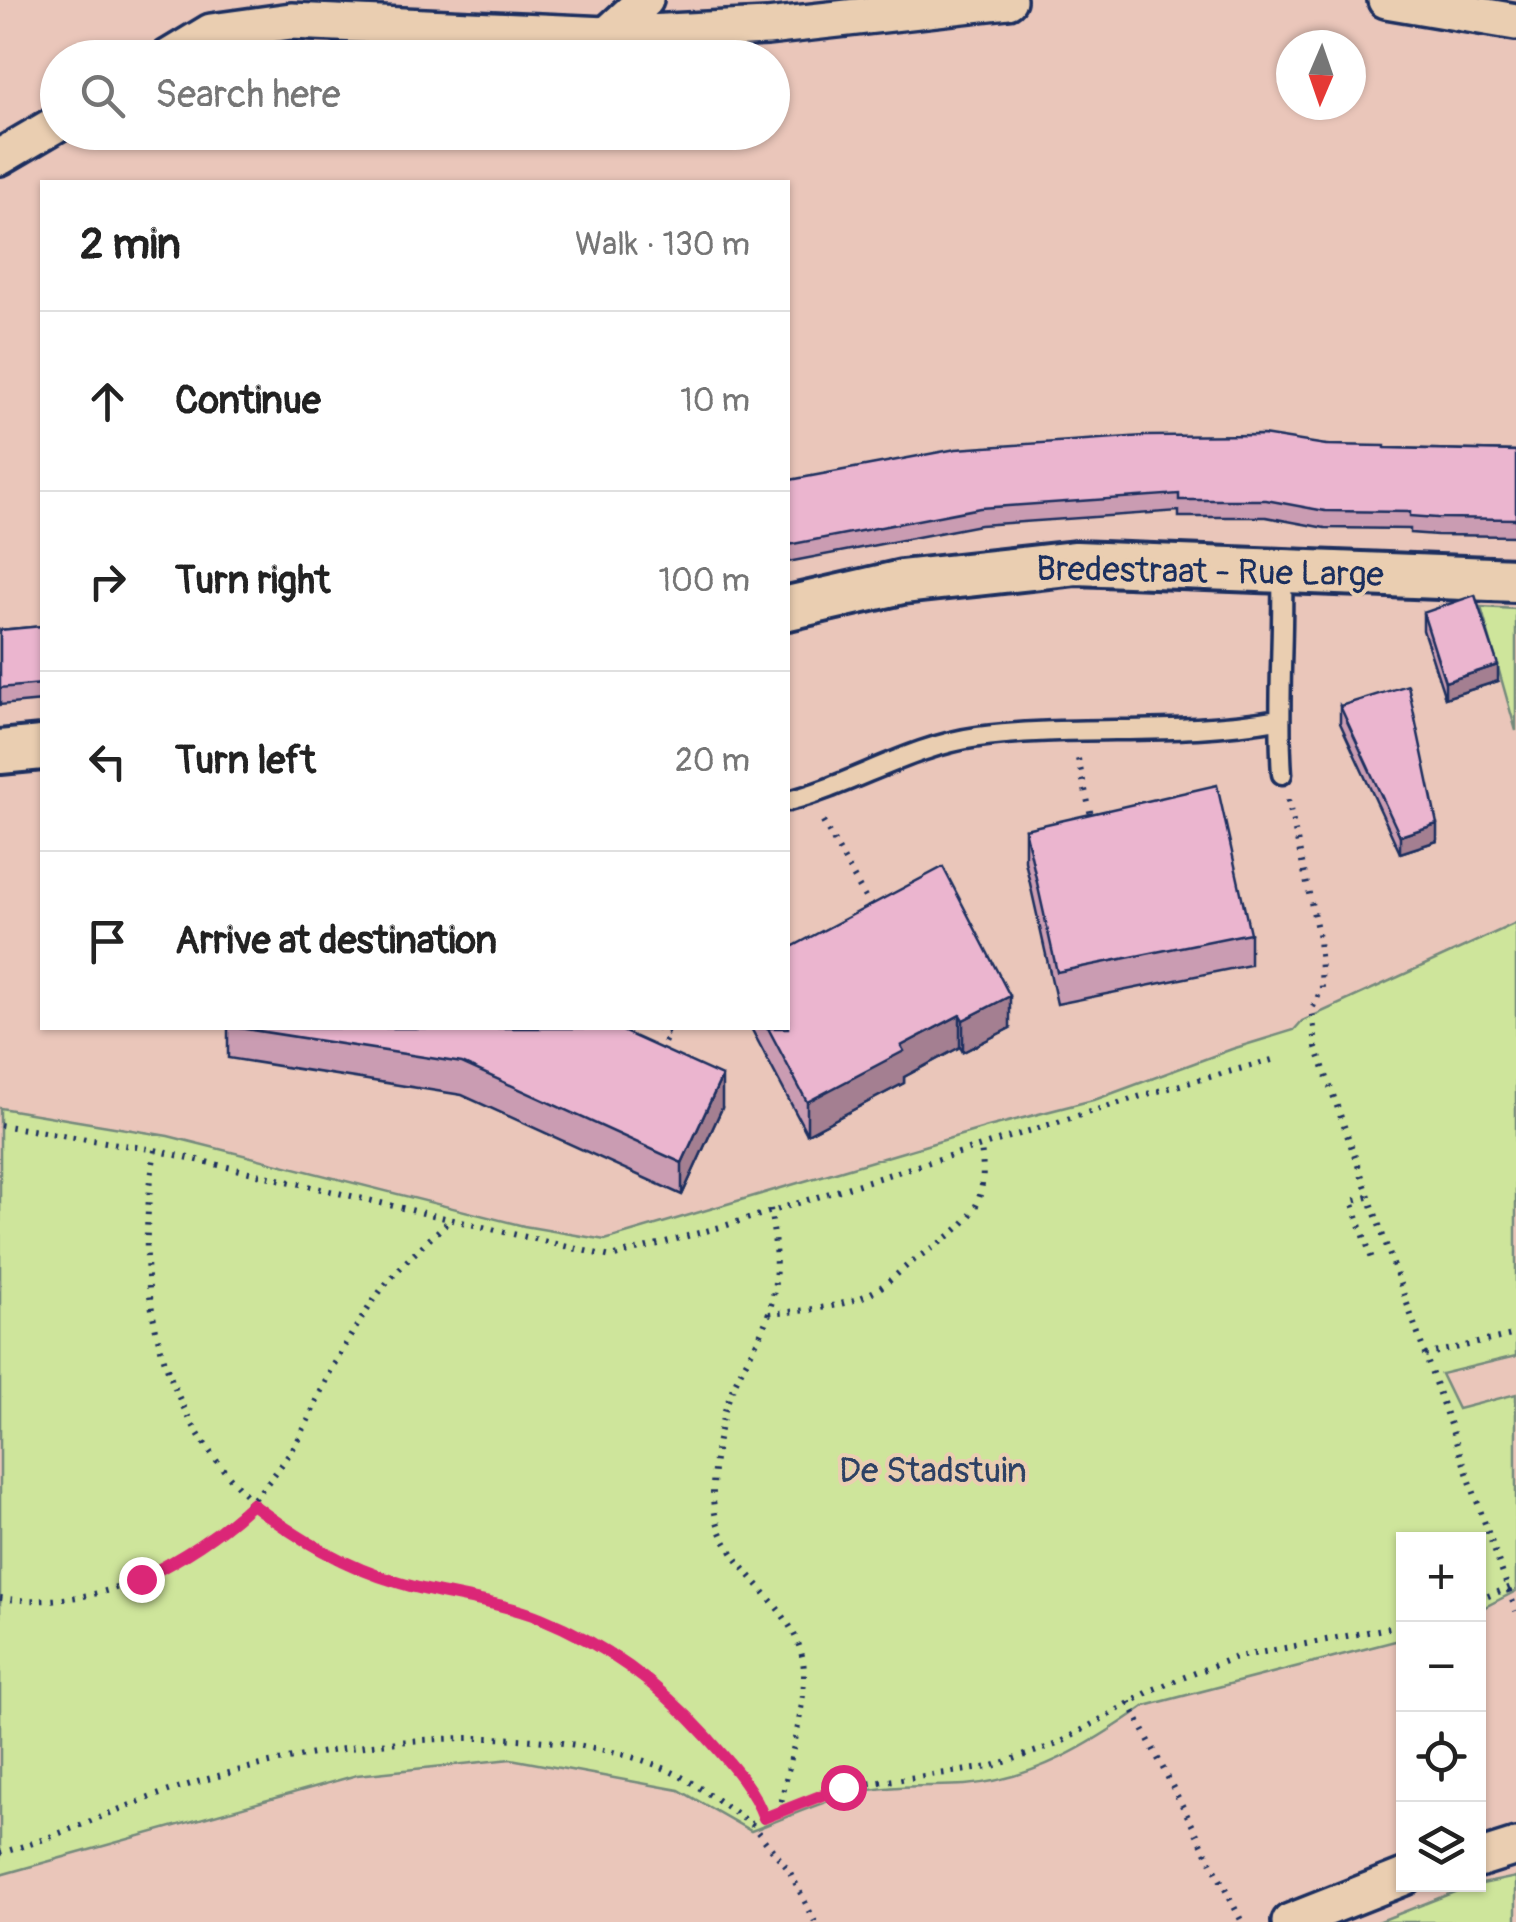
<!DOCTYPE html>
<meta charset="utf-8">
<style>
:root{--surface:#fff;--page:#f6f6f6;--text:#222;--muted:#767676;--line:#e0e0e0}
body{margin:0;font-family:Pangolin,sans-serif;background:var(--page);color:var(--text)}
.controls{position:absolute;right:30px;bottom:30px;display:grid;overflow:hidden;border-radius:0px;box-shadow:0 2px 8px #0004}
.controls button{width:90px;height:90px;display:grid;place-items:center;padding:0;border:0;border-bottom:2px solid var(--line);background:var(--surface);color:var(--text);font:50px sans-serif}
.compass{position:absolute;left:1276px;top:30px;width:90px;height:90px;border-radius:50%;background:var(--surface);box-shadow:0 2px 8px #0004;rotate:182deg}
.stop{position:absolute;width:30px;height:30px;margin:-22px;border:8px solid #db2777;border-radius:50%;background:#fff}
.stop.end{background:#db2777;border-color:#fff;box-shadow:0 2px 10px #0008}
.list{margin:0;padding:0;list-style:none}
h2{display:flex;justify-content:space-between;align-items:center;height:130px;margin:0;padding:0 40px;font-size:42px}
h2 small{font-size:32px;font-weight:400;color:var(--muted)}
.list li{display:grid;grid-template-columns:65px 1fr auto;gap:30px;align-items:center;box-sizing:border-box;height:180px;padding:0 40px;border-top:2px solid var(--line)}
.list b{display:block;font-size:38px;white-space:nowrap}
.list em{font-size:32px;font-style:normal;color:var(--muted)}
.icon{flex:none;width:55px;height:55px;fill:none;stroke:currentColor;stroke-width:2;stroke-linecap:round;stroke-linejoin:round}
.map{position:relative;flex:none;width:1516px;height:1922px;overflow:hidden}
.search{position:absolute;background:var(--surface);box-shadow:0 2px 8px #0004;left:40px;top:40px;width:750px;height:110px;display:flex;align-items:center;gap:25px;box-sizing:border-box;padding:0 35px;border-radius:55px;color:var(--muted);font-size:38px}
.panel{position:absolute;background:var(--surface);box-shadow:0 2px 8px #0004;left:40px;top:180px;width:750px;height:850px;border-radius:0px}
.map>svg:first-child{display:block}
.green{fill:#cee59b;stroke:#748a7c;stroke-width:2.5}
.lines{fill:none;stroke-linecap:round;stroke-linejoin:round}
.service-casing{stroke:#1b2f5e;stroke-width:25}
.minor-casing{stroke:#1b2f5e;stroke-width:42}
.tertiary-casing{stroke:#1b2f5e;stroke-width:50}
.path{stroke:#1b2f5e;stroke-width:6;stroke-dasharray:2.5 8;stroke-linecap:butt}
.service{stroke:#eaceb1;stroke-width:18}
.minor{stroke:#eaceb1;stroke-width:35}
.tertiary{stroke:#eaceb1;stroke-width:42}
.wall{fill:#ca9cb2;stroke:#1b2f5e;stroke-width:2.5}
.shaded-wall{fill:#a47f91;stroke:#1b2f5e;stroke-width:2.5}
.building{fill:#ebb5cf;stroke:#1b2f5e;stroke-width:2.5}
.route{stroke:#db2777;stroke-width:12}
.labels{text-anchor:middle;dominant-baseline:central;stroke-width:8;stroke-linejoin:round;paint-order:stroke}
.street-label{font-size:35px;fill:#1b2f5e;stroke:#eaceb1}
.park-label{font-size:35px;fill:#2d4164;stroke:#eaceb1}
</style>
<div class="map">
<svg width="1516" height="1922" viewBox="0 0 1516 1922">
<rect width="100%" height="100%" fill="#eac6ba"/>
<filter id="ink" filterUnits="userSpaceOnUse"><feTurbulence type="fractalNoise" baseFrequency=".01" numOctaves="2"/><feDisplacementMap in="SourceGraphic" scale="20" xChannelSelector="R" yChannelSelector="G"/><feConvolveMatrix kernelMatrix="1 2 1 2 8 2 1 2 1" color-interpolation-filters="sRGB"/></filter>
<g filter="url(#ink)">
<path class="green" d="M1481,607L1516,609V731Z
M1516,923V1356L1441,1374L1458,1409L1516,1394V1591L1479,1610L1478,1540H1404L1403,1639L1145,1706C1091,1744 1033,1780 965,1785C927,1787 888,1784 851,1794C817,1803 783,1819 751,1831L679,1790L511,1759L357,1775L0,1875V1108L168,1136L524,1226L605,1240L988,1127L1097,1099L1232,1049L1294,1030L1302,1021Z
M1516,1877V1922H1378L1467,1887Z"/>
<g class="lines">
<defs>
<path id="service" d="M1282,774C1277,706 1284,639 1282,571
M788,801C852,785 910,746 978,737C1077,724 1179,737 1278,719"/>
<path id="minor" d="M1386,0L1516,22
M607,35L645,0
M168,58L211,32L291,21L607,35L767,27L1008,0
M0,157L58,123
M1478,1859L1516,1847
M1290,1922L1404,1877"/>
<path id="tertiary" d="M788,608L902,582L1076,563L1516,580
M0,752L42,748"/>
</defs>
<use href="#service" class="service-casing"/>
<use href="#minor" class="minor-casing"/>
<use href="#tertiary" class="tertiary-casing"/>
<path class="path" d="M1078,759L1092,820
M1288,800L1319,938L1322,988L1312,1009L1316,1047L1516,1611
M823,822L873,912
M657,1028L669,1033L658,1055
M0,1125L155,1150L611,1257L724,1226L1151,1093L1272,1060
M155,1150C141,1241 142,1318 181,1402C224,1493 305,1559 403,1584C449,1595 499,1600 543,1619C604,1646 658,1682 703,1732C726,1758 752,1785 764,1818
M1368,1197L1352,1201L1373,1262
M770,1209C776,1244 780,1280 768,1315C759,1344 739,1369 729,1398C718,1430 713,1462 713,1495C714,1564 785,1594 801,1652C813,1691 786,1768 780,1810
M769,1314C805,1310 850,1308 881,1287C894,1278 904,1267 917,1258C965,1226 990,1212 981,1148
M1425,1355L1516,1334
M0,1598C122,1614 229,1546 294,1447C307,1426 316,1401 327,1378C340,1352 357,1325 374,1300C394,1270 426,1243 452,1218
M1478,1600L1516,1585
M1129,1702L1242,1922
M751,1824L789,1870L815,1922
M0,1853C56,1838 108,1812 163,1793C304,1745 504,1714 648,1762C687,1775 718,1801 751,1824L843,1787L990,1767L1058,1744L1152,1690L1233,1658L1404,1625"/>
<use href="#service" class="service"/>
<use href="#minor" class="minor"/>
<use href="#tertiary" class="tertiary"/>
</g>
<path class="wall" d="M1326,445L1385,448L1516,451V536L1437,535L1410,533V529L1325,528L1266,517H1179V511L980,525L788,562V471L790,480Z
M1423,613L1498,681L1445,698L1423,630Z
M42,626V701L0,705V630Z
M1340,706L1437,841L1400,853L1340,723Z
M1025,829L1250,933V965L1057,1004L1025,861Z
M788,949L1010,1028L963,1052L960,1047L904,1077V1083L807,1134L751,1028H788Z
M228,1028H616L722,1108L682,1195L462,1095L228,1058Z"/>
<path class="shaded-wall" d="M1498,665V681L1445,698V682Z
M1437,824V841L1400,853V836Z
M1010,996V1028L963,1052V1020Z
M960,1015V1047L904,1077V1083L807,1134V1102L901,1046Z
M722,1076V1108L682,1195V1163Z"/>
<path class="building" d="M1263,435L1326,445L1385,446V448L1516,451V519L1437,518L1410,516V512L1325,511L1266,500H1179V494L980,508L788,545V471L790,480L956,449L1144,436Z
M1475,595L1498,665L1445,682L1423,613Z
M42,626V684L0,688V630Z
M1408,685L1437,824L1400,836L1340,706Z
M1217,785L1250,933L1057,972L1025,829Z
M943,867L1010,996L963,1020L960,1015L901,1046L904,1051L807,1102L768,1028H788V949Z
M239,1028H616L722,1076L682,1163L462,1063Z"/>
</g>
<g class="lines" filter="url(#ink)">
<path class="route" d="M141,1579C182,1558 218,1536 252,1504C297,1538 344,1567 400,1583C446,1597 495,1600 541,1618C605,1644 661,1686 707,1737C729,1762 753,1787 764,1818L843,1787"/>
</g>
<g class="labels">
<g class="street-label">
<text transform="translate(1210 572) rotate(1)">Bredestraat - Rue Large</text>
</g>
<g class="park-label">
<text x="933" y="1471">De Stadstuin</text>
</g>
</g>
</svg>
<div class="controls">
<button>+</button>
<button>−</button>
<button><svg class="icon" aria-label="locate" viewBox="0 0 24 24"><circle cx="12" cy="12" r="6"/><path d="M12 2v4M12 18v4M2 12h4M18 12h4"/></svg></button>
<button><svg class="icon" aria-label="layers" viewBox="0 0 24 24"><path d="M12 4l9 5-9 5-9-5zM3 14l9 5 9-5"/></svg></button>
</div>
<svg class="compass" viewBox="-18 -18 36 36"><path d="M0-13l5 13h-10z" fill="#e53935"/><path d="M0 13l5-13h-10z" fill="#767676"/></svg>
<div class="stop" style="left:843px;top:1787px"></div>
<div class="stop end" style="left:141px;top:1579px"></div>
<div class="search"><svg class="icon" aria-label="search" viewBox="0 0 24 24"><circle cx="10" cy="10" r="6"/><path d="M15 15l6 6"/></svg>Search here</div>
<section class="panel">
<h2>2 min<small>Walk · 130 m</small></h2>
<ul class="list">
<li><svg class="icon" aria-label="ahead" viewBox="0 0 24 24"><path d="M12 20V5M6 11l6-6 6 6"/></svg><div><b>Continue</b></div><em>10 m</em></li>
<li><svg class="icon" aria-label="right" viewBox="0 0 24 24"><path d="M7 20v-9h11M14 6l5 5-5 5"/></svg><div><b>Turn right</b></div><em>100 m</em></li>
<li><svg class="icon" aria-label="left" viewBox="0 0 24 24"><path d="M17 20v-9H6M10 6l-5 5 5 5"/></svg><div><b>Turn left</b></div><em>20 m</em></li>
<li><svg class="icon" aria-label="arrive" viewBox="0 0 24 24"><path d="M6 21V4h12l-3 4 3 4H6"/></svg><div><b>Arrive at destination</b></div></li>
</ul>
</section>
</div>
